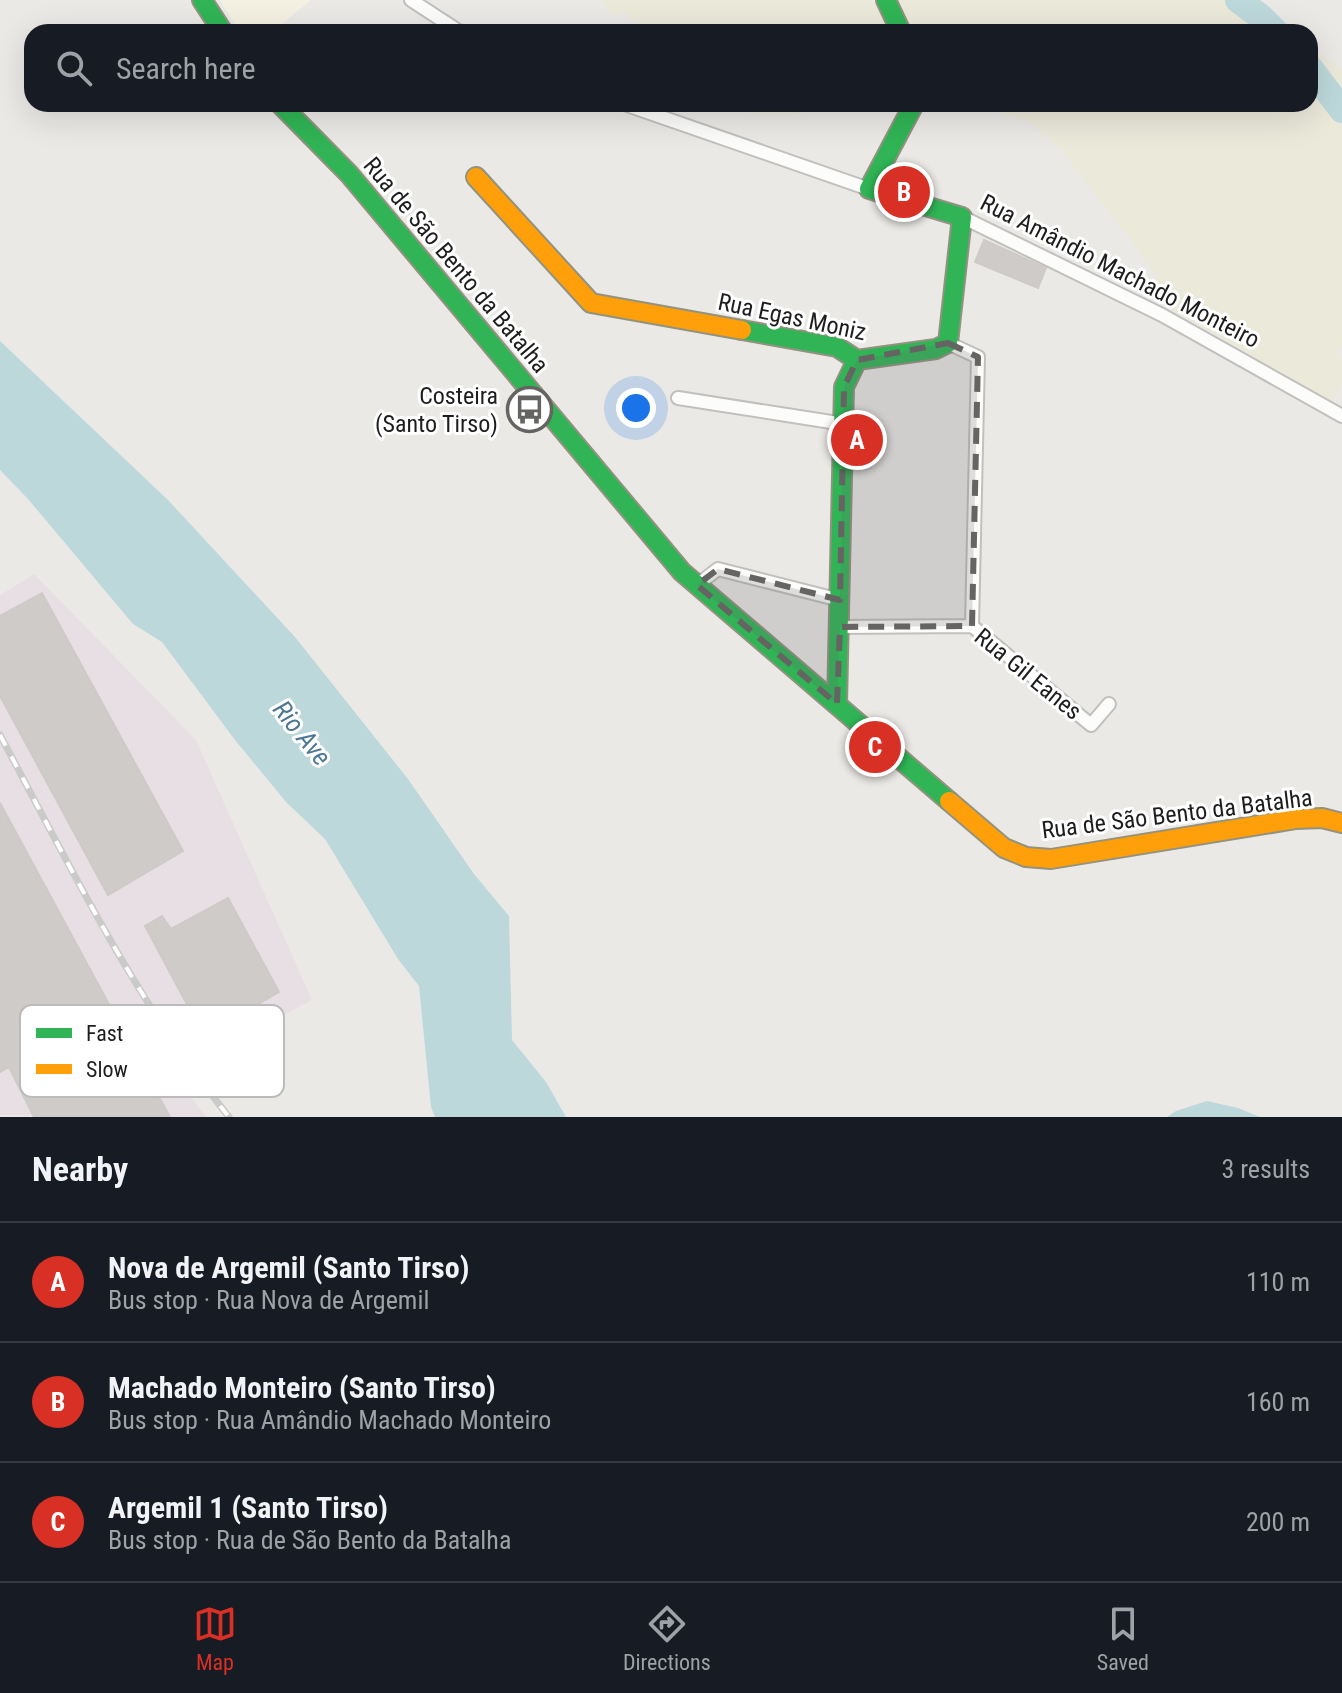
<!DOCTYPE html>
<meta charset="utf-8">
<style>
:root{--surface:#171b24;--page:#20242c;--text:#f1f3f6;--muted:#9ea1a6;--line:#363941;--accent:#d93025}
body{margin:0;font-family:"Roboto Condensed",sans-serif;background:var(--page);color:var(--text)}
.you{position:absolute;left:636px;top:408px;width:28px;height:28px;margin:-20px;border:6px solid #fff;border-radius:50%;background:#1a73e8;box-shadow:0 0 0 12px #1a73e833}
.badge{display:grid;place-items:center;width:52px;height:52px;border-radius:50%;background:var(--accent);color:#fff;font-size:26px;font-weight:700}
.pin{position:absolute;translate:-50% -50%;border:4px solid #fff;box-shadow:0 2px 8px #0006}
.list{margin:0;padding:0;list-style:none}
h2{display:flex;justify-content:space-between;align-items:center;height:104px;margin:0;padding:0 32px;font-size:34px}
h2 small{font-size:26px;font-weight:400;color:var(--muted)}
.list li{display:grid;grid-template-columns:52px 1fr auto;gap:24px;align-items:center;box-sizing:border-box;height:120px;padding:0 32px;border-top:2px solid var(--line)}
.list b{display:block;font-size:30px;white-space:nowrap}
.list p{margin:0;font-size:26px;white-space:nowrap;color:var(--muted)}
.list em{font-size:26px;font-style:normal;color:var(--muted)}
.icon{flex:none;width:44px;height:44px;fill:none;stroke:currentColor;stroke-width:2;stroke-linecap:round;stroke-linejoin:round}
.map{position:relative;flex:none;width:1342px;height:1117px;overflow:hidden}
.search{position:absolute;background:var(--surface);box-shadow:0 8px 32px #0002;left:24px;right:24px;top:24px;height:88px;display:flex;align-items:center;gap:20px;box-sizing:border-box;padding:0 28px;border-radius:24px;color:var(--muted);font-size:30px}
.sheet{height:464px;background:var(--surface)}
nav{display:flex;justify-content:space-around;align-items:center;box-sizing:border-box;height:112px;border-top:2px solid var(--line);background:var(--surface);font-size:22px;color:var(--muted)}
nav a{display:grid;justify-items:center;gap:4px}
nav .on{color:var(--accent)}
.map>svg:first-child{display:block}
.industrial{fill:#e8dfe5}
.education{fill:#f4f1e2}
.farmland{fill:#eae9da}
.water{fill:#bdd8db}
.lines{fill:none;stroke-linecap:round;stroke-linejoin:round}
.river{stroke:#bdd8db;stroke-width:26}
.building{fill:#cecbc9;stroke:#cecac8;stroke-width:2}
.street-casing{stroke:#c1c0be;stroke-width:16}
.fast-casing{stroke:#939280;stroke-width:22}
.slow-casing{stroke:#939280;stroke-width:22}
.street{stroke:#fcfcfb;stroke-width:12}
.fast{stroke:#30b455;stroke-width:18}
.slow{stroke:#ff9f0a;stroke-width:18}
.rail-casing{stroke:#cacac9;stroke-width:7}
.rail{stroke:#fff;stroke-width:4;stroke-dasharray:12;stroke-linecap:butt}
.marked{fill:#656463;fill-opacity:0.2;stroke:#656463;stroke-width:6;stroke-dasharray:16 10;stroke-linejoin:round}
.labels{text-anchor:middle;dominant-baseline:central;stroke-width:6;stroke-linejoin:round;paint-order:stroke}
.street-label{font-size:24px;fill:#1d1d1d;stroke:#fff}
.poi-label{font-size:24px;fill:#1d1d1d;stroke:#fff;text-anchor:end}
.water-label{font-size:26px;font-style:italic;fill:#4d7894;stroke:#fff}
.key{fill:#fff;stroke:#bbb;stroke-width:2}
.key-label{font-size:22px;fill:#1d1d1d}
</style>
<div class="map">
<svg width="1342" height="1117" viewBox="0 0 1342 1117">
<rect width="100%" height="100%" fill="#ebe9e6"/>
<path class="industrial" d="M34,574L196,740L312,1000L174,1074L206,1117L0,1115V595Z"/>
<path class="education" d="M220,0H311L272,32H240Z"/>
<path class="farmland" d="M601,0H873L890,32H646L623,11L613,16Z
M891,0H1227L1266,32H907Z
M1310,47L1342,69V102L1310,51Z
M1310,80L1342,126V345L1336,356L1342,360V384L1331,402L1153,299L1157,275L1063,152L1033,124L1001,113L960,104H1310Z
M750,104H839L791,115H751Z"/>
<path class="water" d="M0,341L168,500L295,637L408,779L474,874L509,916L512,1040L546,1082L566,1117H435L431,1107L419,986L398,959L325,839L286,802L235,740L162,642L133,624L28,499L0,470Z
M1207,1101L1238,1108L1260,1117H1167L1176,1111Z"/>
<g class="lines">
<path class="river" d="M1238,0L1261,17L1276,32
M1310,68L1342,110"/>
</g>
<path class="building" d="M984,240L1046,268L1038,288L975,262Z
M42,593L183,851L108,895L0,696V616Z
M0,803L170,1117H34L9,1067L0,1072Z
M228,898L279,992L204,1036L145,926L162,916L171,929Z"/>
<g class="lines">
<defs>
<path id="street" d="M411,0L460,32
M624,104L869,189
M962,217L1162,315L1342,416
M948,343L978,357L972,626
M678,398L844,424
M697,585L718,569L840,600
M840,627L972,626L1091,725L1109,704"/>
<path id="fast" d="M202,0L223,32
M886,0L901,32
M280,104L349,174L682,572L949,801
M742,330L837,347L857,360L936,349L948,343L962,217L869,189L914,104
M837,704L844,387L857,360"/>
<path id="slow" d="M476,177L591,303L742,330
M949,801L1004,848L1026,857L1051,859L1296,819L1322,818L1342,823"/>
</defs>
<use href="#street" class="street-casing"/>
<use href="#fast" class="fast-casing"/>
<use href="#slow" class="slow-casing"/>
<use href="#street" class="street"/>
<use href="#fast" class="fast"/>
<use href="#slow" class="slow"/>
<defs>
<path id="rail" d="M0,735C71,868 134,999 229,1117"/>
</defs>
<use href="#rail" class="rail-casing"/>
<use href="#rail" class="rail"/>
</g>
<path class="marked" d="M948,343L978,357L972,626L840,627L837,704L697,585L718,569L840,600L844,387L857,360Z"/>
<defs>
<symbol id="bus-ring" viewBox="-11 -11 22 22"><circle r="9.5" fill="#fff" stroke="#656463" stroke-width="1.5"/><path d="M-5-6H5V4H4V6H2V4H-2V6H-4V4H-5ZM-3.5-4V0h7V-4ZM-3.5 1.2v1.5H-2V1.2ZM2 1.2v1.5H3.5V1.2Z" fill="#656463"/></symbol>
</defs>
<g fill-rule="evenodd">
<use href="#bus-ring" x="504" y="384" width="51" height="51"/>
</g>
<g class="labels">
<g class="street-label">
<text transform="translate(456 265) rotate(50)">Rua de São Bento da Batalha</text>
<text transform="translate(1120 271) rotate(27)">Rua Amândio Machado Monteiro</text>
<text transform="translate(792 317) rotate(12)">Rua Egas Moniz</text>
<text transform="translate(1028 674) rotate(39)">Rua Gil Eanes</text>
<text transform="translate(1177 814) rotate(-7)">Rua de São Bento da Batalha</text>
</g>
<g class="poi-label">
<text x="498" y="396">Costeira<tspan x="498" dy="28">(Santo Tirso)</tspan></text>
</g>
<g class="water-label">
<text transform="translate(302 733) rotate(51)">Rio Ave</text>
</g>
</g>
<rect x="20" y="1005" width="264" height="92" rx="12" class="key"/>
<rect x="36" y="1028" width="36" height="10" fill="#30b455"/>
<rect x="36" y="1064" width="36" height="10" fill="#ff9f0a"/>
<g class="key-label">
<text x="86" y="1041">Fast</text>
<text x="86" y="1077">Slow</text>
</g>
</svg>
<div class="you"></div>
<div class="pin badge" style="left:857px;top:440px">A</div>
<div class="pin badge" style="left:904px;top:192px">B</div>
<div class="pin badge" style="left:875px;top:747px">C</div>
<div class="search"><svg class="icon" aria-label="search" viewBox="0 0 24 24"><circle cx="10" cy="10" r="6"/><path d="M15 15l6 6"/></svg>Search here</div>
</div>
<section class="sheet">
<h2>Nearby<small>3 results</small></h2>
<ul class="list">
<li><span class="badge">A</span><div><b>Nova de Argemil (Santo Tirso)</b><p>Bus stop · Rua Nova de Argemil</p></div><em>110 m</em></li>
<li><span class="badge">B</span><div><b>Machado Monteiro (Santo Tirso)</b><p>Bus stop · Rua Amândio Machado Monteiro</p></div><em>160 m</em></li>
<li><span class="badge">C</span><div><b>Argemil 1 (Santo Tirso)</b><p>Bus stop · Rua de São Bento da Batalha</p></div><em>200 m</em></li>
</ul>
</section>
<nav>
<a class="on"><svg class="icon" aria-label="map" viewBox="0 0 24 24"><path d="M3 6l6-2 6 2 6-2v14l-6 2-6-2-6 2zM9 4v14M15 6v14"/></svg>Map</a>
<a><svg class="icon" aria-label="directions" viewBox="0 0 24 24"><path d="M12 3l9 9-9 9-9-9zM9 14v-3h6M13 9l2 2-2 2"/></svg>Directions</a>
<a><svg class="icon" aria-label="saved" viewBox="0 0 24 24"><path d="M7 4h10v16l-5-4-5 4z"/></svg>Saved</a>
</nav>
